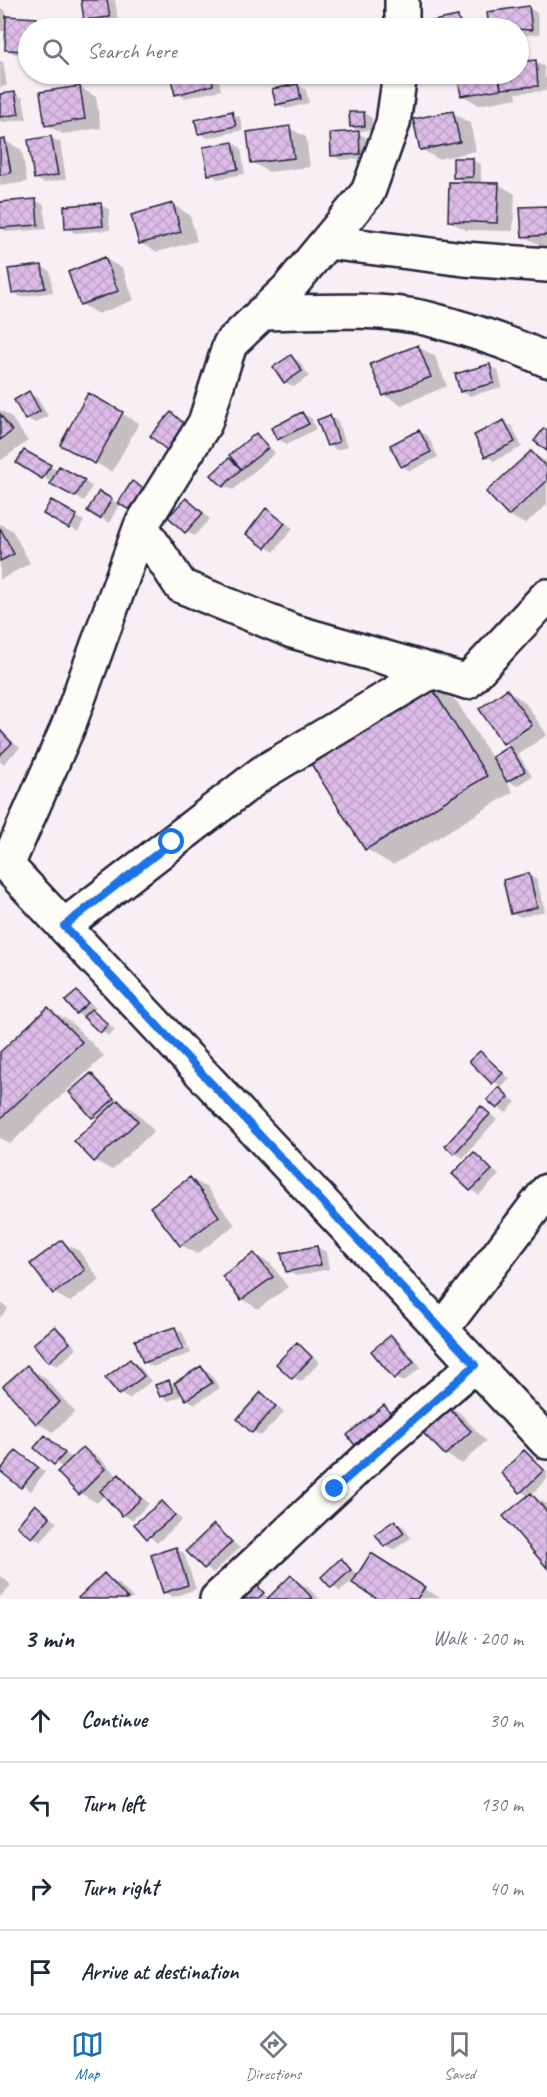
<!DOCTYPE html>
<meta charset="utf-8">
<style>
:root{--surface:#fff;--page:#f6f6f7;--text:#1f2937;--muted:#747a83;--line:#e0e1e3;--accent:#1f6fb2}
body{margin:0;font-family:Caveat,sans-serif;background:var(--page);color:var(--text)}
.stop{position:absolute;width:18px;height:18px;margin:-14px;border:4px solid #1a73e8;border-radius:50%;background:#fff}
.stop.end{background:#1a73e8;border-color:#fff;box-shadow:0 2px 6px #0008}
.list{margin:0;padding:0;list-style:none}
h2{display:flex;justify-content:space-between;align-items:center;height:78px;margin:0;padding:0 24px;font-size:26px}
h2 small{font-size:20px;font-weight:400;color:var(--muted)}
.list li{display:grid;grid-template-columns:39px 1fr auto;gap:18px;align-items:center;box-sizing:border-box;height:84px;padding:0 24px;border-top:2px solid var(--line)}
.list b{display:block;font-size:22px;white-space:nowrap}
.list em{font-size:20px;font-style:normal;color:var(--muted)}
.icon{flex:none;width:33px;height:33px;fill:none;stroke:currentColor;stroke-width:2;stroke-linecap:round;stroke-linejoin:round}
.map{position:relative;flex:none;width:547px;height:1599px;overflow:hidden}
.search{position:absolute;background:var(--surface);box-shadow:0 2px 4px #0004;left:18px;right:18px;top:18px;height:66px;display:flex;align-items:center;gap:15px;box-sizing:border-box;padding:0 21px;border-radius:33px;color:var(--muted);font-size:22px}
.sheet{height:414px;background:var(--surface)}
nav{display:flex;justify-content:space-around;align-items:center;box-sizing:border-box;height:84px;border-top:2px solid var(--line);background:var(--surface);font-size:16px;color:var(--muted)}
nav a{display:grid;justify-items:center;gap:3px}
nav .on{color:var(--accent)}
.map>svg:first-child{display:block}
.shadow{fill:#0003}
.building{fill:url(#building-cross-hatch);stroke:#22223b;stroke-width:1.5}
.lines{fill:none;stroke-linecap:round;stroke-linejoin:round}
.minor-casing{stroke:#22223b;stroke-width:38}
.minor{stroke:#fdfcf7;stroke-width:33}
.route{stroke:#1a73e8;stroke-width:8}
</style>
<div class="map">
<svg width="547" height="1599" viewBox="0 0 547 1599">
<defs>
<pattern id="building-cross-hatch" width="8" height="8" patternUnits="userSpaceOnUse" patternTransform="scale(1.5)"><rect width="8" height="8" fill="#ddbce8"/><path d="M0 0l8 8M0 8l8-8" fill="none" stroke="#bda1c8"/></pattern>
</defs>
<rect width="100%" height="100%" fill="#f7eff4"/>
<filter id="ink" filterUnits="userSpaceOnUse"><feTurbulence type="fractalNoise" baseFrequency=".0167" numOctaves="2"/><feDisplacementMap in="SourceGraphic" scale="12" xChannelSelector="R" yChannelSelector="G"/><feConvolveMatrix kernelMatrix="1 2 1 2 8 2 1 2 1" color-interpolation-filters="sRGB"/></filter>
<g filter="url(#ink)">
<path class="shadow" d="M83,0H115L118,21L94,24L85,19Z
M0,8L6,11V18L37,19L45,24V28H28V54H15L6,49L7,31H0Z
M529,8L537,13L540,34L518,36V28H491L489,13Z
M457,18L466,23L467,28H425L424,24Z
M370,24L378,28H344Z
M0,61L3,62L7,86L0,87Z
M536,62L544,66L545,79L547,76L546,91L516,93L517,98L479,105L462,95L458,74H518Z
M200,74L218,76L221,90L185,98L177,94L173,80Z
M298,85L306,90L309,103L286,109L277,104Z
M80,87L96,97L101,128L63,134L46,125Z
M15,93L23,98L27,119L3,122L0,121V96Z
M232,113L240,117L243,130L208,138L200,133Z
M364,113L372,118L373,130L360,131L352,127Z
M453,113L470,123L476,151L438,159L421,149Z
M289,128L306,137L310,167L269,172L252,162Z
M358,133L367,138L368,158L341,160L333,155Z
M51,138L60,142L66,179L44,183L36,179Z
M5,141L22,150L27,182L0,186V142Z
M233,143L241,148L245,174L218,179L210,174Z
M472,160L481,164V184H498L515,194L513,231L466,230L449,221L467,184L455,177Z
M35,200L44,205L46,229L8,232L0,228V203Z
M101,205L109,209L110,230L75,233L67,228Z
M173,205L190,215L197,241L157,252L140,243Z
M547,207V245H540L523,236Z
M105,259L122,268L134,300L98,314L81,304Z
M41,266L50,271L53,292L21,297L13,292Z
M418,347L435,356L447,386L401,405L384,395Z
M291,357L299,361L309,376L294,387L285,382Z
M489,366L498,370L502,387L470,396L461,391Z
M29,393L37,398L48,416L35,423L27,418Z
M89,395L139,423L112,472L62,444Z
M0,410L10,416L28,441L0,461Z
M302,413L311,418L316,429L287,444L278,439Z
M330,417L338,421L347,447L337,450L329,445Z
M504,422L512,426L522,447L494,461L486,456Z
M419,431L428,436L438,457L410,471L402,466Z
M256,435L264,440L275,453L233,490L224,486L230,460L239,465Z
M25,452L58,471L60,468L92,486L84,501L18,463Z
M531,453L547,462V505L525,524L509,515Z
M132,483L151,495L138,514L120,503L109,523L89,511L99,493L119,504Z
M186,499L210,519L194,536L186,531Z
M52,502L84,521L78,532L45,513Z
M267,510L293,528L274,552L266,547Z
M0,524L12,530L30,563L0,580Z
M430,686L457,702L492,758L511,747L504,743L507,691L524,701L547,735L518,754L532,776L517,786L505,779L513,792L393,865L366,849Z
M0,731L20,748L3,764L0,762Z
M529,875L537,880L545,911L521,917L512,913Z
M78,992L96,1008L92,1011L115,1030L109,1036L77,1013Z
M48,1009L71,1022L104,1056L10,1144L0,1138V1054Z
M480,1053L510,1079L500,1089L516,1102L506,1113L489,1100L501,1087L472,1061Z
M91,1075L99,1080L119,1102L135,1111L154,1131L112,1170L95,1161L98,1120L93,1117Z
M481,1108L497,1119L463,1158L455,1153Z
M474,1154L499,1175L479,1195L471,1190Z
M190,1178L207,1188L235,1225L197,1254L181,1245Z
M62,1242L79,1251L100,1280L70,1302L54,1293Z
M317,1247L326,1252L329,1269L296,1276L287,1271Z
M254,1254L271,1264L288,1287L258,1309L242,1299Z
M0,1302L8,1308L0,1318Z
M55,1328L64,1333L77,1349L57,1366L49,1361Z
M175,1328L183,1333L188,1346L148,1359V1362L189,1348L191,1353L153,1367L144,1362Z
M391,1337L399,1341L421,1367L403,1382L395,1377Z
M297,1344L320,1362L301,1382L293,1377Z
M130,1361L138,1365L151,1381L129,1399L120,1394L107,1378Z
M27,1367L44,1377L75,1412L53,1432L37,1423Z
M201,1367L209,1372L220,1388L195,1404L187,1399Z
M168,1381L178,1387L181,1396L169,1401L161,1396Z
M262,1394L284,1412L261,1436L253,1431Z
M442,1403L459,1412L486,1441L462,1464L445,1454Z
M45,1437L73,1459L84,1449L100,1458L118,1477L127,1481L149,1504L132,1520L123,1515L105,1495L97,1503L80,1493L63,1468L36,1448Z
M524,1452L547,1472V1479L531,1495L547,1504V1566L530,1497L521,1491Z
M25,1457L45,1472L31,1491L2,1471Z
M162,1502L182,1520L157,1543L136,1524Z
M36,1506L57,1522L41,1542L33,1537Z
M395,1522L404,1527L411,1538L393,1550L385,1546Z
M214,1526L240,1548L213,1573L188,1551Z
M176,1549L184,1553L196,1589L173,1597L164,1592Z
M341,1560L358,1575L387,1565L440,1598L380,1599L352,1581L340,1591L332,1586Z
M0,1575L11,1585L0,1597Z
M104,1575L120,1585L134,1599H81Z
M291,1577L307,1587L320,1599H237L253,1583L266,1593L258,1588L257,1591L270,1598Z"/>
<path class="building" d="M81,0H107L110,17L84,20Z
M529,6L532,30L489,28L487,12Z
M6,16L37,18V28H28V51L5,50Z
M458,16L460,28H424L423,23Z
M371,23L372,28H341Z
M536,60L538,86L501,89L499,74H518V62Z
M194,74H211L213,85L175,95L171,79Z
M457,74H498L501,89L461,96Z
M298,84L301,99L276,105L272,89Z
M80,86L85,119L45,126L40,92Z
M15,92L19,114L0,117V94Z
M232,111L236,126L198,134L195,120Z
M453,111L460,142L420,150L413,119Z
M349,112H364L365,126L350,127Z
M290,126L294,158L251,163L247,132Z
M359,131L360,154L331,156L330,133Z
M51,136L58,175L34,179L28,140Z
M5,139L11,173L0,175V140Z
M233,142L238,169L208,175L203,147Z
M453,158H473V177L453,178Z
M449,182L499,183L497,223L448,221Z
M36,199L38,225L0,228V202Z
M101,203L103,226L65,229L64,206Z
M173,203L181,232L139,244L131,215Z
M547,206V235L522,237L520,207Z
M105,257L118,291L80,305L68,272Z
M42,265L45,288L12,293L8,269Z
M418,345L431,377L383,396L370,364Z
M291,355L302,371L284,383L273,367Z
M490,364L494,383L460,392L455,374Z
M29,391L40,411L25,420L14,400Z
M88,393L123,412L95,464L60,445Z
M171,412L189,428L169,452L150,436Z
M302,412L309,424L277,440L271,428Z
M0,414L12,431L0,440Z
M330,415L339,442L327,446L317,420Z
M504,420L515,442L485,457L474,435Z
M544,428L547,430V451L534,441Z
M419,430L431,452L401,467L390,445Z
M256,433L268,448L241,469L229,455Z
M24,450L51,465L42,479L16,463Z
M531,451L547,468V481L508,516L486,492Z
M229,458L241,469L223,487L211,475Z
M59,466L85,480L75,497L50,484Z
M132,481L144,489L129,510L118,503Z
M99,491L112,499L100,519L87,511Z
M186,498L203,513L185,533L168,517Z
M51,500L77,515L69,529L43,514Z
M266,508L285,523L265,548L246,534Z
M0,528L14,554L0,561Z
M430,685L487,776L365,850L308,759Z
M507,689L532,725L503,744L479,709Z
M0,730L12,743L0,755Z
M509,746L525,771L507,782L492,757Z
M529,873L537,907L511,914L503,880Z
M77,991L88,1003L76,1014L65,1001Z
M48,1007L82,1042L0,1119V1052Z
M91,1009L108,1024L100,1033L83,1017Z
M480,1051L503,1073L492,1084L469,1061Z
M91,1073L114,1099L92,1118L69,1092Z
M499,1087L509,1097L497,1109L487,1100Z
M118,1100L138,1121L94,1162L74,1141Z
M481,1106L490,1114L454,1154L445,1146Z
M474,1152L492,1170L470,1191L452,1174Z
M190,1177L219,1216L180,1246L150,1207Z
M62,1240L85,1270L53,1294L30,1264Z
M317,1246L321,1265L286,1272L281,1253Z
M254,1253L273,1277L241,1300L222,1276Z
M55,1326L70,1343L48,1362L33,1344Z
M175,1327L183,1349L143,1363L135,1340Z
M391,1335L414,1362L394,1379L371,1351Z
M297,1342L312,1357L292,1379L276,1364Z
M130,1359L144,1376L119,1395L105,1378Z
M27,1365L60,1402L36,1424L3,1386Z
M201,1366L212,1383L186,1400L174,1383Z
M169,1380L173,1392L160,1397L155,1385Z
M261,1392L276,1406L252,1433L237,1419Z
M442,1401L471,1431L445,1455L416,1426Z
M384,1405L394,1417L357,1448L347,1435Z
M45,1435L65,1453L54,1465L34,1448Z
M83,1447L105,1469L79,1495L57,1472Z
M16,1450L38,1467L21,1488L0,1471Z
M524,1450L544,1470L520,1493L501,1473Z
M119,1474L141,1499L122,1516L100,1491Z
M531,1493L547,1512V1568L503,1516Z
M162,1501L175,1515L147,1539L134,1524Z
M35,1504L50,1517L32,1538L17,1526Z
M395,1520L404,1533L384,1547L375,1534Z
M214,1524L232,1542L204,1569L186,1551Z
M176,1547L188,1585L163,1593L151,1555Z
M371,1553L425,1587L417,1599H377L352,1583Z
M341,1558L351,1570L331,1588L321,1577Z
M104,1573L128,1599H79L78,1598Z
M291,1575L313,1599H267Z
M253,1581L264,1593L257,1599H235Z"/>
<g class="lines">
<defs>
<path id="minor" d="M402,28V0
M327,242L464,259L547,265
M262,313C314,312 378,307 429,319C468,329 510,343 547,360
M141,526L181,586L292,631L432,671
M0,858L547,1442
M7,865L68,727L141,526L205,423L230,344L287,290L368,192L393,123L400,74
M64,926L262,773L432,671L467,682L547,596
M442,1329L547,1191
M217,1599L385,1442L475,1365"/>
</defs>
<use href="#minor" class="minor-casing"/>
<use href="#minor" class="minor"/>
</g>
</g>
<g class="lines" filter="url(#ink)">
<path class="route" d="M172,842L64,926L475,1365L335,1489"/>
</g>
</svg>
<div class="stop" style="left:172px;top:842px"></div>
<div class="stop end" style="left:335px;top:1489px"></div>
<div class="search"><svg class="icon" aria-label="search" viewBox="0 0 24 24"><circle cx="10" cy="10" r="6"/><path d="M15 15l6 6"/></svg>Search here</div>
</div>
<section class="sheet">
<h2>3 min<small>Walk · 200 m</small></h2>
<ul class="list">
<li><svg class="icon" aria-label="ahead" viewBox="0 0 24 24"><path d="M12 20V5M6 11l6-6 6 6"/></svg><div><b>Continue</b></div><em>30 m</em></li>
<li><svg class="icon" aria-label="left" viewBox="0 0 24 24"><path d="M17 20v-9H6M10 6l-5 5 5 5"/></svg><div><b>Turn left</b></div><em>130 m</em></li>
<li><svg class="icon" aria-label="right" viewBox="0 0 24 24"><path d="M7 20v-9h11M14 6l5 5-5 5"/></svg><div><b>Turn right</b></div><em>40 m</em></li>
<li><svg class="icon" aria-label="arrive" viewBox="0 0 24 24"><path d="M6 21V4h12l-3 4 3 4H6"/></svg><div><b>Arrive at destination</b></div></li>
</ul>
</section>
<nav>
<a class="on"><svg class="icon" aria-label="map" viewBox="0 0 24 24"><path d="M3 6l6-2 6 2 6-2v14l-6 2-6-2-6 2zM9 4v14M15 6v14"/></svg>Map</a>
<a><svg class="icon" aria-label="directions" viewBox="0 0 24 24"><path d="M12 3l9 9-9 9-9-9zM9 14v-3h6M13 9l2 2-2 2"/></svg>Directions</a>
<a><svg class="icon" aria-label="saved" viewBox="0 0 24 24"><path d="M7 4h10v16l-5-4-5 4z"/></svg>Saved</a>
</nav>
